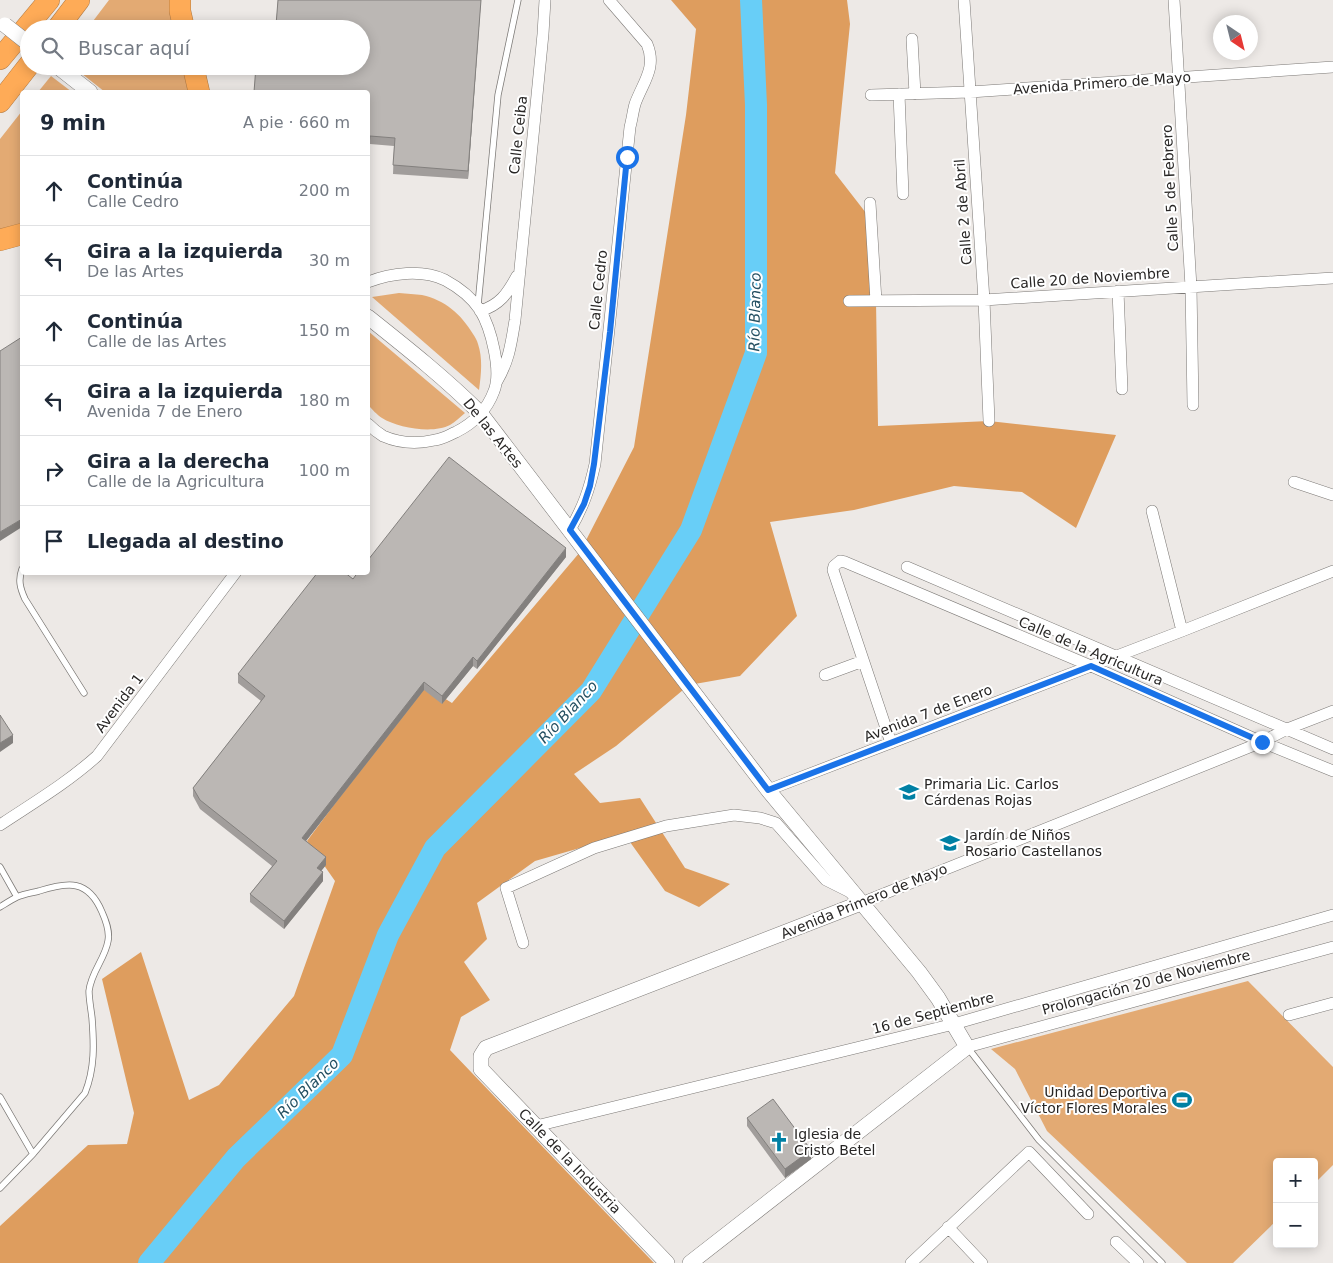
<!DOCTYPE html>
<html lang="es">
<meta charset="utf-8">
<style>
:root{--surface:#fff;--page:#f6f6f7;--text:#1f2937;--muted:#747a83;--line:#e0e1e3}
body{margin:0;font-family:"DejaVu Sans",sans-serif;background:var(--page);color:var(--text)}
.controls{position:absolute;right:15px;bottom:15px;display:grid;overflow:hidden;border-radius:5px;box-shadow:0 2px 12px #0003}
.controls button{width:45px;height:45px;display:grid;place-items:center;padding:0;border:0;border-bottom:1px solid var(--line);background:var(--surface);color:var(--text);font:25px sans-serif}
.compass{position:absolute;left:1213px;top:15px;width:45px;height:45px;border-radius:50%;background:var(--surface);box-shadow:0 2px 12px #0003;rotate:145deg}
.stop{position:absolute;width:15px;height:15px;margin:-11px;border:4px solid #1a73e8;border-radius:50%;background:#fff}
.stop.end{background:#1a73e8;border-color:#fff;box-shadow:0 1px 5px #0008}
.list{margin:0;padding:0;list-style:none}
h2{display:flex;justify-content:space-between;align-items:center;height:65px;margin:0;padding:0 20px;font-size:21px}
h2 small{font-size:16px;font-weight:400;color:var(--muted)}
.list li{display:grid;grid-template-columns:32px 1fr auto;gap:15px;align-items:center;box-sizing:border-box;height:70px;padding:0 20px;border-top:1px solid var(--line)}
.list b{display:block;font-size:19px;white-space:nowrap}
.list p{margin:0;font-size:16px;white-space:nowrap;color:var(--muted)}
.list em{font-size:16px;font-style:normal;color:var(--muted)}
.icon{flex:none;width:28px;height:28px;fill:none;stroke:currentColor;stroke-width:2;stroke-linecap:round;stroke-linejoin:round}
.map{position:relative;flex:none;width:1333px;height:1263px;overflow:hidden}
.search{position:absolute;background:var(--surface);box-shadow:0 2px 12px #0003;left:20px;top:20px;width:350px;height:55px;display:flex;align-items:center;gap:12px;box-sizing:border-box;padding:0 18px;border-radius:28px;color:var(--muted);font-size:19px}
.panel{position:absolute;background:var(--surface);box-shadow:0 2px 12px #0003;left:20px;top:90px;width:350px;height:485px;border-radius:5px}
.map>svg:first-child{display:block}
.green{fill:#e3aa73}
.forest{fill:#de9d5e}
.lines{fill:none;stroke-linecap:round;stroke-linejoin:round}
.river{stroke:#68cef7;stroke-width:22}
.service-casing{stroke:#7c7976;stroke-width:7}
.minor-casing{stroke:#7c7976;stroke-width:12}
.tertiary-casing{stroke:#7c7976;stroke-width:16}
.motorway-casing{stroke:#b37c46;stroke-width:22}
.service{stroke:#fff;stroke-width:5.5}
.minor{stroke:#fff;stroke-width:11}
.tertiary{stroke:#fff;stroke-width:15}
.motorway{stroke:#feab57;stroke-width:21}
.tertiary-bridge-casing{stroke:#7c7976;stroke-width:16;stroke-linecap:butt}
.tertiary-bridge{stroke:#fff;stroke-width:15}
.wall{fill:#a19d9b}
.shaded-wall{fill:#83807e}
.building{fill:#bbb7b4;stroke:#83807e}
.route{stroke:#1a73e8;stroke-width:6}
.labels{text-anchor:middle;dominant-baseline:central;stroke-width:4;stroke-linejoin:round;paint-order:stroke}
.street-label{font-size:14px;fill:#282625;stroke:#fff}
.poi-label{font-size:14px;fill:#282625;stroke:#fff;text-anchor:start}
.water-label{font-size:15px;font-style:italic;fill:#255062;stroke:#fff}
</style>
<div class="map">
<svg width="1333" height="1263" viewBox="0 0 1333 1263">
<rect width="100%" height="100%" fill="#ede9e6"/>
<path class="green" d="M109,0H174L178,29H87Z
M72,66H185L192,92H105Z
M51,76L72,92H38Z
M22,111V228L0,233V139Z
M399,293C407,294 415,294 422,295C445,300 461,314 473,334C475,337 477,340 478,344C483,359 481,375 479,390L372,297Z
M368,331L465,413C460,417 455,422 450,425C433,434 398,428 382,418C377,415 372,409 368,405Z
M1248,981L1333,1067V1165L1314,1184V1162H1277V1220L1233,1263H1187L1047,1131L1015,1069L991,1049Z"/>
<path class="forest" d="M671,0H847L850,24L835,173L866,213L876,301L878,426L989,421L1116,435L1076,528L1022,492L954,486L854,510L770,522L797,616L740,676L689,685L616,746L574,774L600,803L640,798L685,868L730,884L699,907L665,891L625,835L535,861L477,903L487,939L464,962L490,1000L461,1017L450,1050L654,1263H0V1226L88,1145L127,1144L134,1113L102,979L141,952L189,1100L219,1085L294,996L335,881L307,841L423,685L452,703L580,552L634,447L686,115L696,29Z"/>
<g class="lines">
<path class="river" d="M149,1263L236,1158L342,1055L388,935L435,848L591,691L691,530L756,353V105L751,0"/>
<defs>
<path id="service" d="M478,305L498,95L518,0
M22,569C18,580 20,588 25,599L84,693
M0,867L17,897
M0,907C5,904 11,900 17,897C24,894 31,893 39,891C68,882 88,879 102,912C106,921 110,931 108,941C105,959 91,972 89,991C89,999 91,1009 92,1018C94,1044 95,1068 85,1093L33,1154L0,1188
M968,1048L1039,1140L1162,1263
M0,1097L33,1154"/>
<path id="minor" d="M964,0L984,300L989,421
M1174,0L1191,287L1193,405
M912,39L915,94
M899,94L903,194
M871,95L970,92L1333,67
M870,203L876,301
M368,282C391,273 422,269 445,280C458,287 472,298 480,310C491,328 502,371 494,391C487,410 474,423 456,432C449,435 443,439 435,440C418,444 399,443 383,436C378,433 372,428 368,424
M1118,291L1122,389
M849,301L984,300L1333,278
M480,311C500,305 507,294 517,276
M496,383C509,361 511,345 515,320L543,34L545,0
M1294,482L1333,495
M1152,511L1182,631
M570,530C583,507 589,491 595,464L630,127C632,120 633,111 635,104C643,82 657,68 647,44L609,0
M907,567L1333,749
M825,675L863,661
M891,743L833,570L834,566L840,561L845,562L1091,666L1262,742L1333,771
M768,790L1182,631L1333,571
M0,825C33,803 67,783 97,756L236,572
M861,903L1262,742L1287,729L1333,711
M523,943L506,888L594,848L666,826L734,815L760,818L776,823L826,880L850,892
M1289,1015L1333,1003
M967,1047L1333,947
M536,1126L954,1024L1333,915
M948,1227L982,1263
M1116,1242L1138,1263
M911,1263L1029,1152L1088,1214"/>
<path id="tertiary" d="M57,66L90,92
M368,317C407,348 446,379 481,414L768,790L919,972L938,998L967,1047L690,1263
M667,1263L481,1069V1056L486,1048L861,903"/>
<path id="motorway" d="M180,0V11L184,29
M57,29L79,0
M0,59L49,0
M193,66L199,92
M0,102L29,65
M0,240L22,234"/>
</defs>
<use href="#service" class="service-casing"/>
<use href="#minor" class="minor-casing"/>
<use href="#tertiary" class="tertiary-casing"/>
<use href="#motorway" class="motorway-casing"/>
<use href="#service" class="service"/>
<use href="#minor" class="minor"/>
<use href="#tertiary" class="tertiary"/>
<use href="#motorway" class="motorway"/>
<defs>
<path id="tertiary-bridge" d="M5,25L29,44"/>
</defs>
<use href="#tertiary-bridge" class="tertiary-bridge-casing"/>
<use href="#tertiary-bridge" class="tertiary-bridge"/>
</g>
<path class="wall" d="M278,0H481L468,179L393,174L394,146L370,144L369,153H368V92L276,25Z
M566,557L477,669L473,666L442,704L424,690L306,841L326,865L321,871L323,881L284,929L250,902V894L272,866L200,809L193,796V788L261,701L238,683V674L353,579Z
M747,1118L811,1159L785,1178L747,1126Z"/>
<path class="shaded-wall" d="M481,0L468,179V171Z
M22,519V527L0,541V532Z
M566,548V557L477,669V661Z
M473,657V666L442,704V696Z
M424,682V690L302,846V838Z
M13,735V743L0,752V743Z
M326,857V865L317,876V868Z
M323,872V881L284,929V921Z
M811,1150V1159L785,1178V1169Z"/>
<path class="building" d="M278,0H481L468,171L393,165L395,138L370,136L369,144H368V92H254L256,66H361V29H259V24L276,25Z
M22,337V519L0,532V351Z
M449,457L566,548L477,661L473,657L442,696L424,682L302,838L326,857L317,868L323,872L284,921L250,894L277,861L200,800L193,788L265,696L238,674L318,572H344L353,579L358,572H368V560Z
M0,715L13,735L0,743Z
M773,1099L811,1150L785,1169L747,1118Z"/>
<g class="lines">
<path class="route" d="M627,157L610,332L594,464L590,486L584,504L570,530L768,790L1091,666L1262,742"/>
</g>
<defs>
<symbol id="school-bare" viewBox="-9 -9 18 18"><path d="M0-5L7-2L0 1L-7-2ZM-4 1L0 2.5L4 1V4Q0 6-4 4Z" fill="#0080a4" stroke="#fff" stroke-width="2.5" paint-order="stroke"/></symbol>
<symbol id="stadium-bare" viewBox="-9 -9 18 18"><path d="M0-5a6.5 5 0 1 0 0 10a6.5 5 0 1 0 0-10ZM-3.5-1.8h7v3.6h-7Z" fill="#0080a4" stroke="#fff" stroke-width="2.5" paint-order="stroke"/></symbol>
<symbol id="church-bare" viewBox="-9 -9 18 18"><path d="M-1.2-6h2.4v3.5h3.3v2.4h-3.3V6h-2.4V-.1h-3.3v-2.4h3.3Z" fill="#0080a4" stroke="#fff" stroke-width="2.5" paint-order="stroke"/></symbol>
</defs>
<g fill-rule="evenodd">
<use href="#school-bare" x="895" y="778" width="28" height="28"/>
<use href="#school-bare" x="936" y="829" width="28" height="28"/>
<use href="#stadium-bare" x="1168" y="1086" width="28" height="28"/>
<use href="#church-bare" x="765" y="1128" width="28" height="28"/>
</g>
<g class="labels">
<g class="street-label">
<text transform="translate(1102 83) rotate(-4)">Avenida Primero de Mayo</text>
<text transform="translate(518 135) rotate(-84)">Calle Ceiba</text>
<text transform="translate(1170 188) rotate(-93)">Calle 5 de Febrero</text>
<text transform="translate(963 212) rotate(-94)">Calle 2 de Abril</text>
<text transform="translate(1090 278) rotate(-4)">Calle 20 de Noviembre</text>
<text transform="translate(598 290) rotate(-84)">Calle Cedro</text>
<text transform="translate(493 433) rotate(51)">De las Artes</text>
<text transform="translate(1091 651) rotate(23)">Calle de la Agricultura</text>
<text transform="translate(119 703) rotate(-53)">Avenida 1</text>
<text transform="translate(928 713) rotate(-21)">Avenida 7 de Enero</text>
<text transform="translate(864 901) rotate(-22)">Avenida Primero de Mayo</text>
<text transform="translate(1146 982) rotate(-15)">Prolongación 20 de Noviembre</text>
<text transform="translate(933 1013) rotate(-15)">16 de Septiembre</text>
<text transform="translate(570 1161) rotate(46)">Calle de la Industria</text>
</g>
<g class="poi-label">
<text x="924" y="784">Primaria Lic. Carlos<tspan x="924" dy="16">Cárdenas Rojas</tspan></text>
<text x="965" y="835">Jardín de Niños<tspan x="965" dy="16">Rosario Castellanos</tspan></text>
<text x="1167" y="1092" text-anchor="end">Unidad Deportiva<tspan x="1167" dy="16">Víctor Flores Morales</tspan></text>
<text x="794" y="1134">Iglesia de<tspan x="794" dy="16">Cristo Betel</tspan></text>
</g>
<g class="water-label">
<text transform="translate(755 312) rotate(-89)">Río Blanco</text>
<text transform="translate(568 712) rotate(-47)">Río Blanco</text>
<text transform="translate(308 1088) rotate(-44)">Río Blanco</text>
</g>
</g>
</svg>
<div class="controls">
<button>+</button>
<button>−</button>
</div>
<svg class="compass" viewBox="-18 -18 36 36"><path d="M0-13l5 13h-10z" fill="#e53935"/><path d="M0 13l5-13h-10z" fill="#747a83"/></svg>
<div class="stop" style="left:627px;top:157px"></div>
<div class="stop end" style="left:1262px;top:742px"></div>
<div class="search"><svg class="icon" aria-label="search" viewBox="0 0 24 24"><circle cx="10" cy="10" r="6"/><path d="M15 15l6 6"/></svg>Buscar aquí</div>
<section class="panel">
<h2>9 min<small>A pie · 660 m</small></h2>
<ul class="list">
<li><svg class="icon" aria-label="ahead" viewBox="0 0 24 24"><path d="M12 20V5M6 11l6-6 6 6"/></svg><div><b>Continúa</b><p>Calle Cedro</p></div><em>200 m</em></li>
<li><svg class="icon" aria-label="left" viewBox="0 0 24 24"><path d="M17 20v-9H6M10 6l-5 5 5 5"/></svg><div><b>Gira a la izquierda</b><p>De las Artes</p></div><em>30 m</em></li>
<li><svg class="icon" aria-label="ahead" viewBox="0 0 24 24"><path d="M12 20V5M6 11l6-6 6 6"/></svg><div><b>Continúa</b><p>Calle de las Artes</p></div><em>150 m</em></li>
<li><svg class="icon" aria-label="left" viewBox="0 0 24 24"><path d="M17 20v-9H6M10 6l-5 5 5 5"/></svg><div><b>Gira a la izquierda</b><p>Avenida 7 de Enero</p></div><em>180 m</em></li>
<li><svg class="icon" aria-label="right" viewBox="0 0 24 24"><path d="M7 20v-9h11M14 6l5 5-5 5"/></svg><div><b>Gira a la derecha</b><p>Calle de la Agricultura</p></div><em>100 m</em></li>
<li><svg class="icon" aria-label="arrive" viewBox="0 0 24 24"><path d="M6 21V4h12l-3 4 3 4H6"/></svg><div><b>Llegada al destino</b></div></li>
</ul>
</section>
</div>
